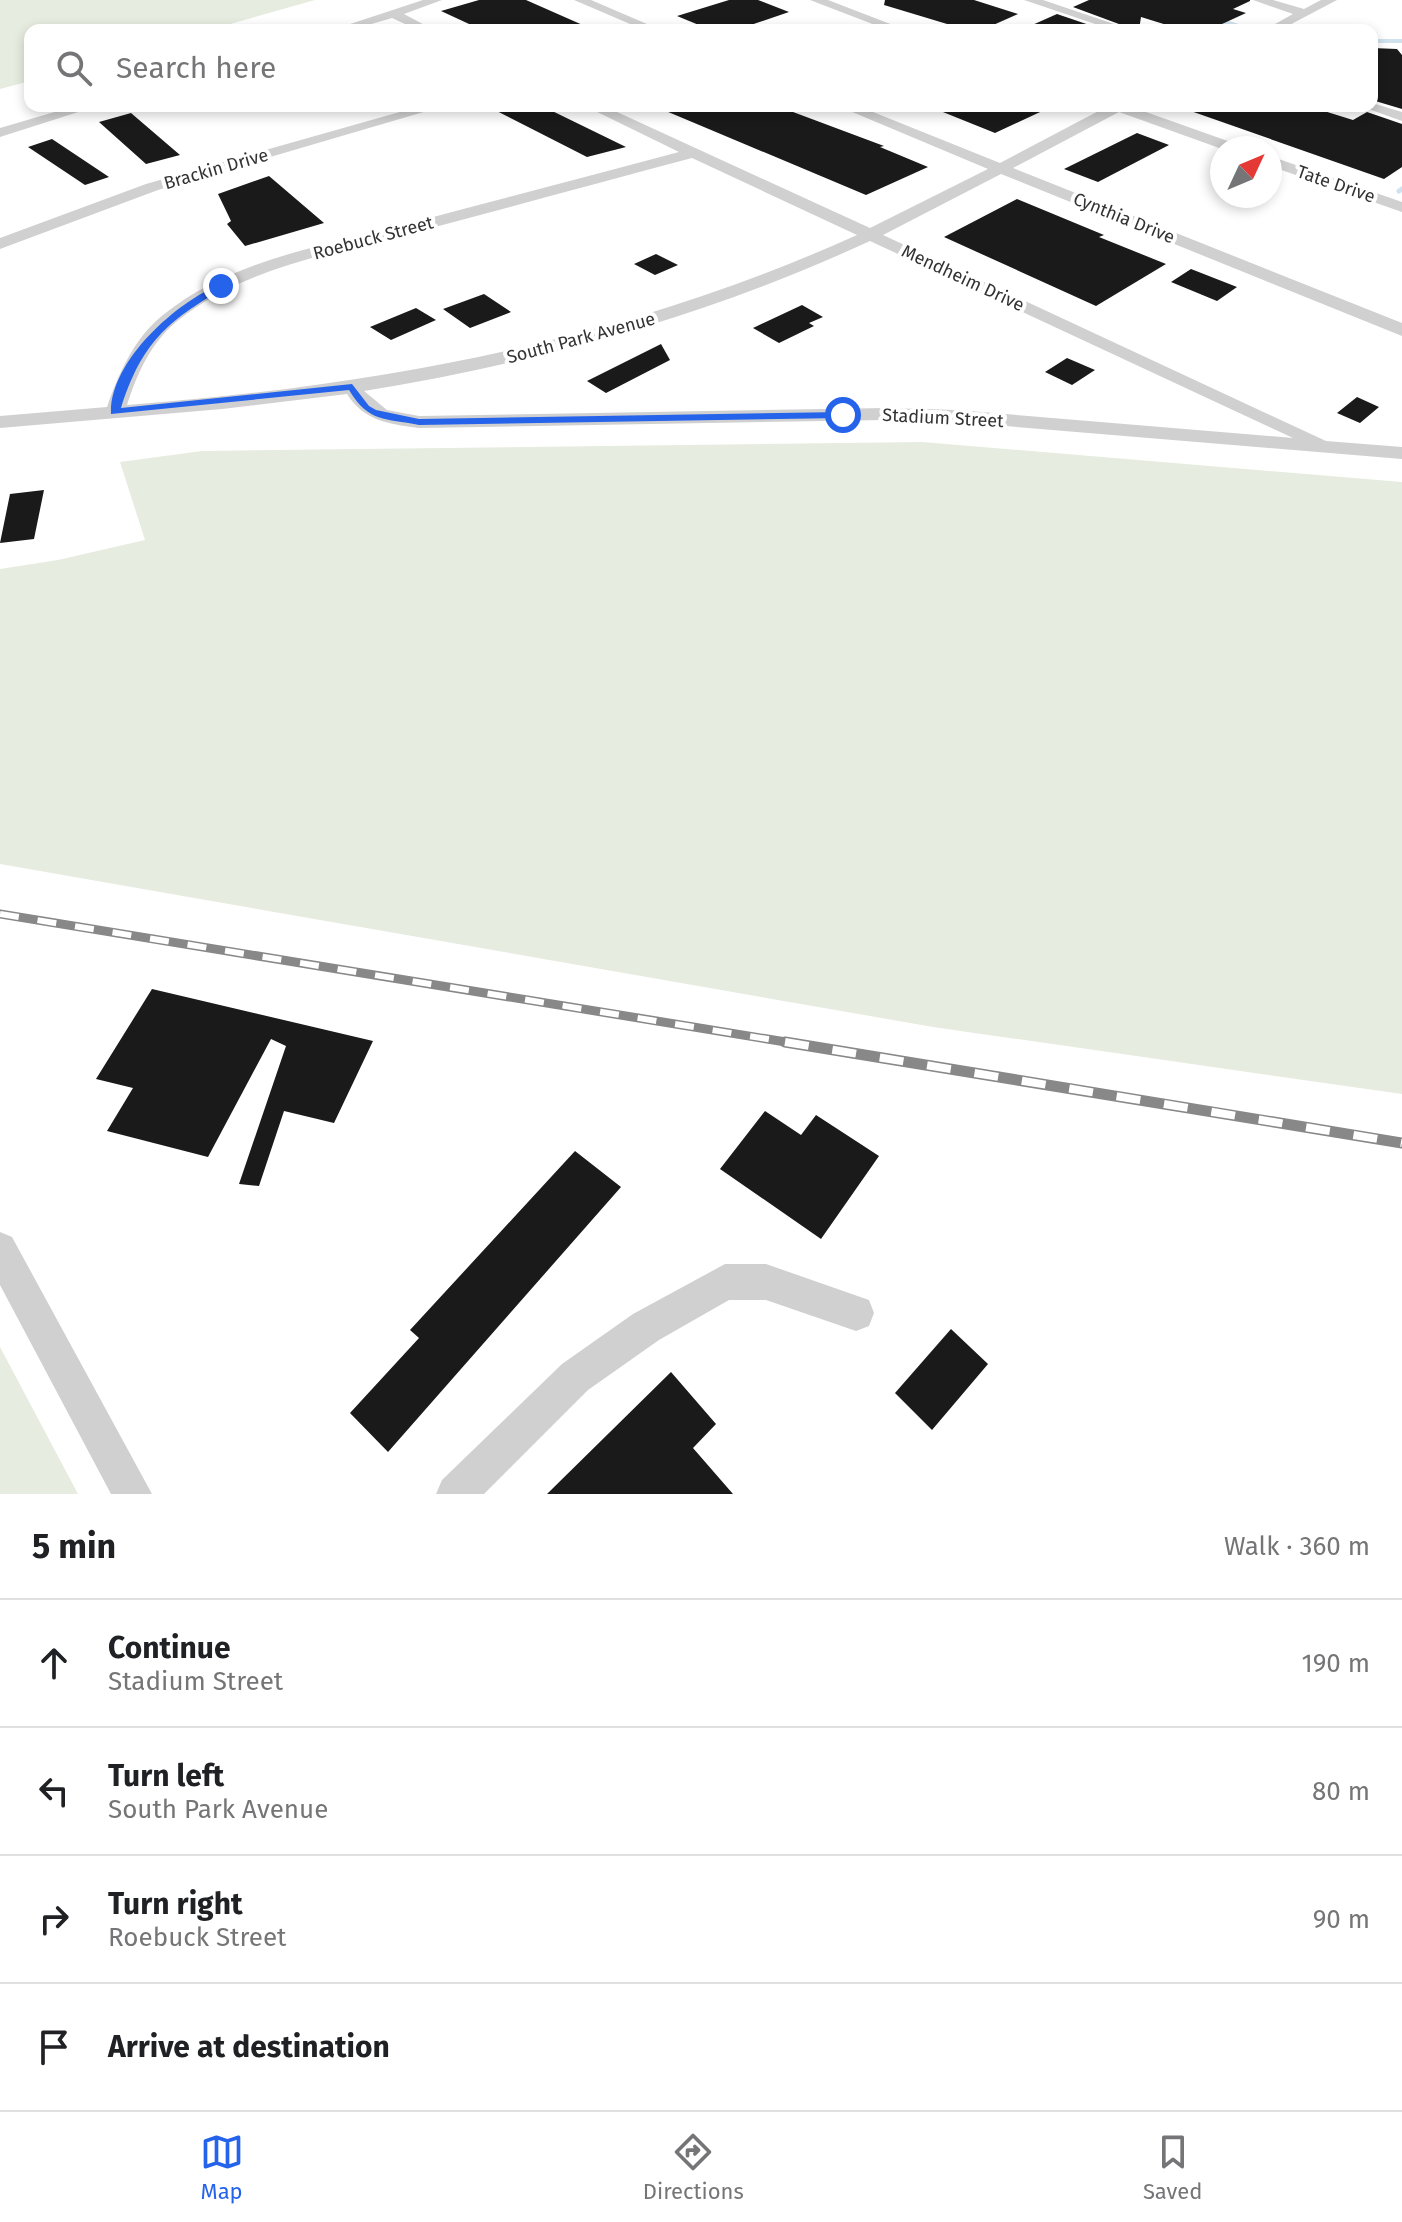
<!DOCTYPE html>
<meta charset="utf-8">
<style>
:root{--surface:#fff;--page:#f2f2f2;--text:#202124;--muted:#757577;--line:#e0e0e0;--accent:#2563eb}
body{margin:0;font-family:"Fira Sans",sans-serif;background:var(--page);color:var(--text)}
.compass{position:absolute;left:1210px;top:136px;width:72px;height:72px;border-radius:50%;background:var(--surface);box-shadow:0 4px 12px #0003;rotate:46deg}
.stop{position:absolute;width:24px;height:24px;margin:-18px;border:6px solid #2563eb;border-radius:50%;background:#fff}
.stop.end{background:#2563eb;border-color:#fff;box-shadow:0 2px 8px #0008}
.list{margin:0;padding:0;list-style:none}
h2{display:flex;justify-content:space-between;align-items:center;height:104px;margin:0;padding:0 32px;font-size:34px}
h2 small{font-size:26px;font-weight:400;color:var(--muted)}
.list li{display:grid;grid-template-columns:52px 1fr auto;gap:24px;align-items:center;box-sizing:border-box;height:128px;padding:0 32px;border-top:2px solid var(--line)}
.list b{display:block;font-size:30px;white-space:nowrap}
.list p{margin:0;font-size:26px;white-space:nowrap;color:var(--muted)}
.list em{font-size:26px;font-style:normal;color:var(--muted)}
.icon{flex:none;width:44px;height:44px;fill:none;stroke:currentColor;stroke-width:2;stroke-linecap:round;stroke-linejoin:round}
.map{position:relative;flex:none;width:1402px;height:1494px;overflow:hidden}
.search{position:absolute;background:var(--surface);box-shadow:0 4px 12px #0003;left:24px;right:24px;top:24px;height:88px;display:flex;align-items:center;gap:20px;box-sizing:border-box;padding:0 28px;border-radius:16px;color:var(--muted);font-size:30px}
.sheet{height:616px;background:var(--surface)}
nav{display:flex;justify-content:space-around;align-items:center;box-sizing:border-box;height:112px;border-top:2px solid var(--line);background:var(--surface);font-size:22px;color:var(--muted)}
nav a{display:grid;justify-items:center;gap:4px}
nav .on{color:var(--accent)}
.map>svg:first-child{display:block}
.green{fill:#e6ecdf}
.lines{fill:none;stroke-linecap:round;stroke-linejoin:round}
.stream-far1{stroke:#cfe2ee;stroke-width:4}
.stream{stroke:#cfe2ee;stroke-width:5}
.building{fill:#1a1a1a}
.minor{fill:#d0d0d0;fill-rule:evenodd}
.rail-far1-casing{stroke:#888;stroke-width:9}
.rail-casing{stroke:#888;stroke-width:11}
.rail-far1{stroke:#fff;stroke-width:6;stroke-dasharray:19;stroke-linecap:butt}
.rail{stroke:#fff;stroke-width:8;stroke-dasharray:24;stroke-linecap:butt}
.route{fill:#2563eb}
.labels{text-anchor:middle;dominant-baseline:central;stroke-width:8;stroke-linejoin:round;paint-order:stroke}
.far-street-label{font-size:18px;fill:#333;stroke:#fff}
</style>
<div class="map">
<svg width="1402" height="1494" viewBox="0 0 1402 1494">
<rect width="100%" height="100%" fill="#fff"/>
<path class="green" d="M0,0H315L209,30H30V81L0,89Z
M922,442L1402,482V1094L933,1027L0,864V569L58,560L145,540L120,462L202,451Z
M0,1347L78,1494H0Z"/>
<g class="lines">
<path class="stream-far1" d="M1219,20L1251,30
M1372,41H1402"/>
<path class="stream" d="M1399,191L1402,189"/>
</g>
<path class="building" d="M479,0H526L594,30H482L441,11Z
M729,0H758L789,12L736,30H711L677,16Z
M885,0H974L1018,14L982,30H967L884,5Z
M1089,0H1250V1L1233,9L1246,13L1209,30H1183L1141,17L1139,30H1135L1073,7Z
M1057,14L1104,30H1021Z
M1372,48L1397,49L1402,55V109L1372,100Z
M487,106H542L626,147L587,157Z
M654,106H777L884,146L880,147L928,167L866,195Z
M928,106H1053L995,133Z
M1185,106H1308L1353,120L1367,112L1402,124V167L1384,179L1185,109Z
M131,113L180,155L146,164L99,122Z
M1137,133L1169,145L1098,182L1064,169Z
M52,139L109,177L85,185L28,147Z
M269,176L324,223L245,246L227,224L231,221L218,194Z
M1017,199L1104,235L1099,237L1166,264L1096,306L944,237Z
M656,254L678,265L655,275L634,264Z
M1191,269L1237,287L1217,301L1171,282Z
M484,294L511,312L470,328L443,309Z
M802,305L823,317L809,323L814,326L779,343L753,328Z
M416,308L436,320L391,340L370,327Z
M661,344L670,360L606,393L587,381Z
M1067,358L1095,370L1072,385L1045,372Z
M1357,397L1379,407L1360,423L1337,413Z
M44,490L34,539L0,543L10,494Z
M152,989L373,1041L334,1123L284,1111L259,1186L239,1184L286,1046L271,1039L208,1157L107,1131L133,1088L96,1079Z
M765,1111L801,1135L816,1115L879,1156L821,1239L720,1169Z
M575,1151L621,1187L388,1452L350,1413L419,1338L410,1330Z
M951,1329L988,1364L932,1430L895,1393Z
M671,1372L716,1424L693,1448L733,1494H547Z"/>
<g class="lines">
<path class="minor" d="M423,0H442L404,14L434,30H418L392,18L351,30H332Z
M574,0H591L661,30H644Z
M810,0H828L906,30H888Z
M1024,0H1043L1132,30H1113Z
M1253,0H1273L1304,9L1321,0H1337L1280,30H1264L1293,14Z
M1372,103L1402,112V121L1360,106H1372Z
M75,106H97L0,137V128Z
M421,106H444L158,190L0,249V238L146,184Z
M585,106H604L870,228L988,169L838,106H858L1000,163L1108,106H1129L1239,145L1242,148L1222,149L1119,112L1013,168L1402,323V336L1001,174L883,235L1326,441L1402,447V459L957,422L886,420L419,428C389,424 364,421 347,394L222,409L0,428V416L107,407C119,373 134,338 163,315C232,259 324,246 407,224C498,200 588,176 679,152ZM692,158L857,235C622,341 382,385 127,405C137,374 150,344 176,322C244,266 337,253 420,231C511,207 601,182 692,158ZM870,241L1293,438L957,410L886,408L419,416L387,410L364,391C540,362 708,316 870,241Z
M1270,156L1402,202V212L1270,166Z
M0,1232L12,1237L152,1494H111L0,1285Z
M725,1264H766L869,1300L874,1313L869,1326L856,1331L766,1300H729L659,1340L588,1390L484,1494H436L442,1480L562,1364L633,1314Z"/>
<defs>
<path id="rail-far1" d="M0,914L798,1044"/>
<path id="rail" d="M785,1042L1402,1143"/>
</defs>
<use href="#rail-far1" class="rail-far1-casing"/>
<use href="#rail" class="rail-casing"/>
<use href="#rail-far1" class="rail-far1"/>
<use href="#rail" class="rail"/>
</g>
<path class="route" d="M221,284L224,288C166,322 142,343 121,408L352,384L369,406L376,410L419,419L843,412L848,415L843,418L419,425C385,418 369,423 349,390L111,414C109,362 176,302 221,284Z"/>
<g class="labels">
<g class="far-street-label">
<text transform="translate(216 169) rotate(-16)">Brackin Drive</text>
<text transform="translate(1336 184) rotate(19)">Tate Drive</text>
<text transform="translate(1124 218) rotate(22)">Cynthia Drive</text>
<text transform="translate(373 238) rotate(-15)">Roebuck Street</text>
<text transform="translate(963 278) rotate(25)">Mendheim Drive</text>
<text transform="translate(581 338) rotate(-15)">South Park Avenue</text>
<text transform="translate(943 418) rotate(3)">Stadium Street</text>
</g>
</g>
</svg>
<svg class="compass" viewBox="-18 -18 36 36"><path d="M0-13l5 13h-10z" fill="#e53935"/><path d="M0 13l5-13h-10z" fill="#757577"/></svg>
<div class="stop" style="left:843px;top:415px"></div>
<div class="stop end" style="left:221px;top:286px"></div>
<div class="search"><svg class="icon" aria-label="search" viewBox="0 0 24 24"><circle cx="10" cy="10" r="6"/><path d="M15 15l6 6"/></svg>Search here</div>
</div>
<section class="sheet">
<h2>5 min<small>Walk · 360 m</small></h2>
<ul class="list">
<li><svg class="icon" aria-label="ahead" viewBox="0 0 24 24"><path d="M12 20V5M6 11l6-6 6 6"/></svg><div><b>Continue</b><p>Stadium Street</p></div><em>190 m</em></li>
<li><svg class="icon" aria-label="left" viewBox="0 0 24 24"><path d="M17 20v-9H6M10 6l-5 5 5 5"/></svg><div><b>Turn left</b><p>South Park Avenue</p></div><em>80 m</em></li>
<li><svg class="icon" aria-label="right" viewBox="0 0 24 24"><path d="M7 20v-9h11M14 6l5 5-5 5"/></svg><div><b>Turn right</b><p>Roebuck Street</p></div><em>90 m</em></li>
<li><svg class="icon" aria-label="arrive" viewBox="0 0 24 24"><path d="M6 21V4h12l-3 4 3 4H6"/></svg><div><b>Arrive at destination</b></div></li>
</ul>
</section>
<nav>
<a class="on"><svg class="icon" aria-label="map" viewBox="0 0 24 24"><path d="M3 6l6-2 6 2 6-2v14l-6 2-6-2-6 2zM9 4v14M15 6v14"/></svg>Map</a>
<a><svg class="icon" aria-label="directions" viewBox="0 0 24 24"><path d="M12 3l9 9-9 9-9-9zM9 14v-3h6M13 9l2 2-2 2"/></svg>Directions</a>
<a><svg class="icon" aria-label="saved" viewBox="0 0 24 24"><path d="M7 4h10v16l-5-4-5 4z"/></svg>Saved</a>
</nav>
